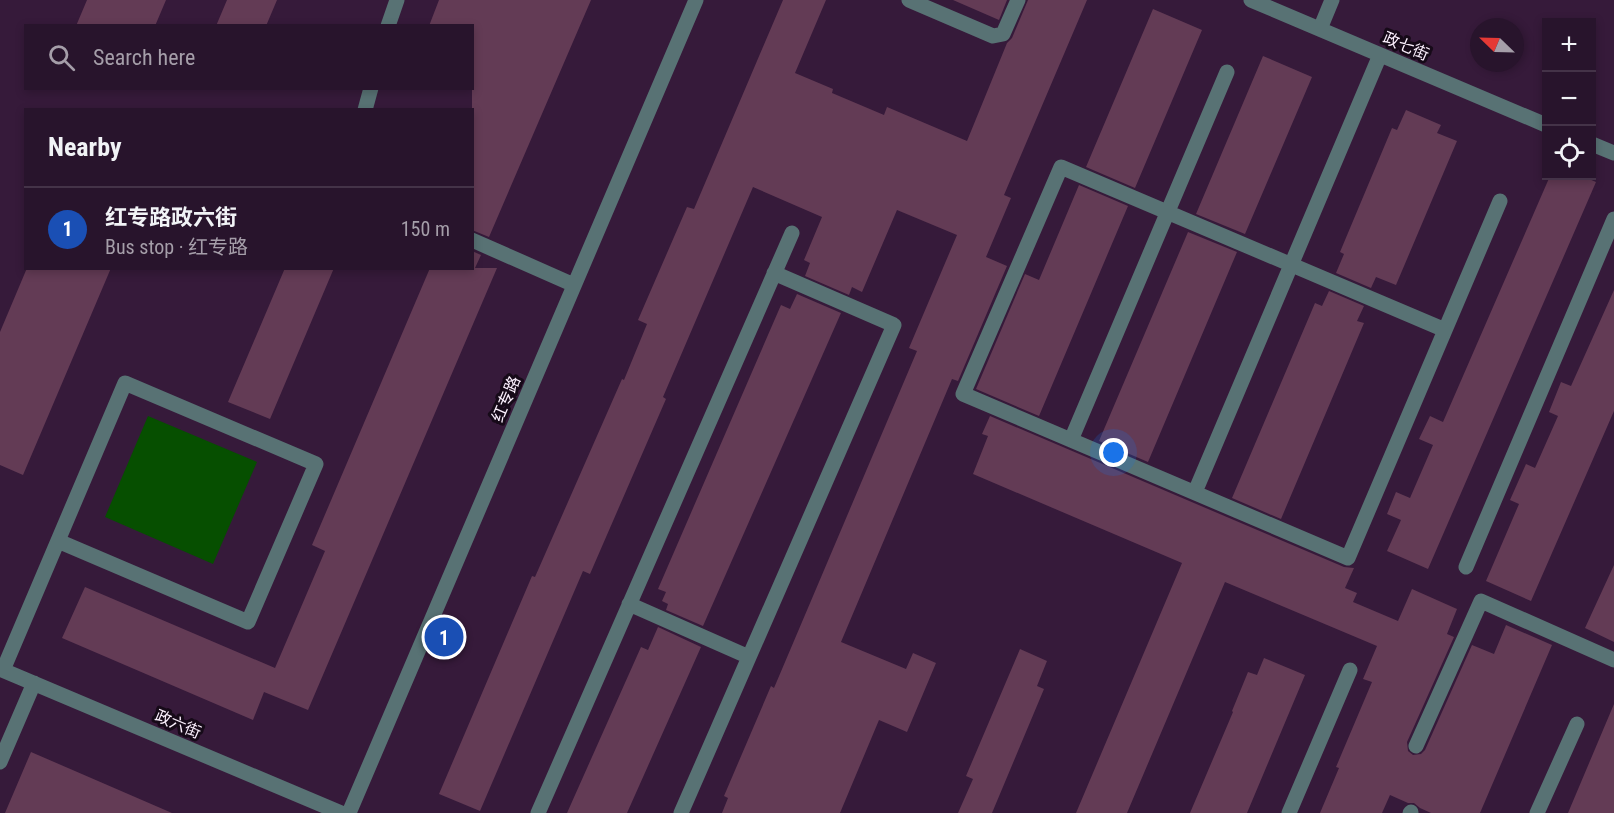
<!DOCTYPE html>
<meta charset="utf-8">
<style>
:root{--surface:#28142c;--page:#342138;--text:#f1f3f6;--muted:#a59ea9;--line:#443348;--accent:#7c3aed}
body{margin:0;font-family:"Roboto Condensed","Noto Sans SC",sans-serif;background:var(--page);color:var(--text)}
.controls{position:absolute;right:18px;top:18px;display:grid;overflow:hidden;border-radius:0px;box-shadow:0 3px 9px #0003}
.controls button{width:54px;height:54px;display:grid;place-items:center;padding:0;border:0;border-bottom:2px solid var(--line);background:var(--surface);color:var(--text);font:30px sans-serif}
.compass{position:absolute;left:1470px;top:18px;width:54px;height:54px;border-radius:50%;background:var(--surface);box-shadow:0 3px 9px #0003;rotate:293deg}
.you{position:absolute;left:1114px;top:453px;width:21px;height:21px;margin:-15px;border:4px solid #fff;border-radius:50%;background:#1a73e8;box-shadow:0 0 0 9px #1a73e833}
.badge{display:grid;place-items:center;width:39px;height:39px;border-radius:50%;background:var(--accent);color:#fff;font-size:20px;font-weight:700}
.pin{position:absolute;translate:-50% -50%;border:3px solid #fff;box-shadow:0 2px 6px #0006}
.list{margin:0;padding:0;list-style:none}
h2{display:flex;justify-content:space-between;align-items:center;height:78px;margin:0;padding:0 24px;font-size:26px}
h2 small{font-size:20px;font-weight:400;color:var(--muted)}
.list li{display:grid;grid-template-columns:39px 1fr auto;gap:18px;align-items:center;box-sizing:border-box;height:84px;padding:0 24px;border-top:2px solid var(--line)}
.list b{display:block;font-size:22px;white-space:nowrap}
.list p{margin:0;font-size:20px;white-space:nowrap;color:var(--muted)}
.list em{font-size:20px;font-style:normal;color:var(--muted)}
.icon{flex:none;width:33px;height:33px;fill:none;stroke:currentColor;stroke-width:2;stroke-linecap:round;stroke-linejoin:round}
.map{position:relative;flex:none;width:1614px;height:813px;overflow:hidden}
.search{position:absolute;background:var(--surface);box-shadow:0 3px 9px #0003;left:24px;top:24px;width:450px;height:66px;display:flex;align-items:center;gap:15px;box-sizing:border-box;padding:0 21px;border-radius:0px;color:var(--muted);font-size:22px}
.panel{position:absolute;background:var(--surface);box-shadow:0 3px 9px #0003;left:24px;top:108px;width:450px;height:162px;border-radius:0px}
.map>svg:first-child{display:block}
.green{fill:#064f00}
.building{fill:#633b55}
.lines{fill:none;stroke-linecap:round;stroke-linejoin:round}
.minor{stroke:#587274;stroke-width:15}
.labels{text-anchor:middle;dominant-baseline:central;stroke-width:6;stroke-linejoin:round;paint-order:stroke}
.street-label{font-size:16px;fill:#fcf1fe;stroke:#160a18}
</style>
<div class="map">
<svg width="1614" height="813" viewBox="0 0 1614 813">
<rect width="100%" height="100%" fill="#361a3a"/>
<path class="green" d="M148,416L257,462L213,564L105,517Z"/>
<path class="building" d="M87,0H166L155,26H76Z
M227,0H277L266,26H216Z
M439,0H591L489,237L472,230V26H429Z
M783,0H826L795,73L833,89L832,93L884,115L887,107L967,141L1007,43L1012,38L1028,0H1087L1004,195L1011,198L986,257L1007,266L958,381L952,379L841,642L906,669L913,653L936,663L907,732L879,720L840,813H722L728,798L724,796L771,686L774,688L917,351L909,348L957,235L897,210L862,292L852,287L849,295L805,276L810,263L804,260L822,217L753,187L663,397L666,399L590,574L583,571L480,811L439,794L532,576L535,577L622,379L624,380L647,324L638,320L687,207L694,209Z
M953,0H1007L999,20Z
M1153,9L1202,30L1135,188L1086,167Z
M1263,56L1312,77L1245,234L1196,214Z
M1406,110L1441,125L1437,133L1457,141L1396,285L1376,277L1371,288L1336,273L1344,254L1340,252L1392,128L1397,130Z
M1550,176H1582L1596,182L1428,569L1387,551L1401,520L1387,514L1396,492L1410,498L1433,445L1419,439L1430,416L1443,422Z
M1079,185L1128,206L1039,416L976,389L1025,274L1039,280Z
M1188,232L1237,252L1148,462L1099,441Z
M472,251L481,255L475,268H497L308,710L264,692L253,720L62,638L85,587L275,668L325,551L312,545L430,268H472Z
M27,268H111L23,475L0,465V332Z
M285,268H334L270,419L228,402Z
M1614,290V411L1531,601L1486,581L1519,504L1510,500L1526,464L1535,468L1558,416L1549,412L1561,382L1571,386Z
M1329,291L1364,306L1357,321L1364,323L1281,519L1232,498L1315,303L1322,306Z
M797,294L841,313L703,626L666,610L668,604L662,601L666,592L658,589L781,305L790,309Z
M990,416L1344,567L1354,568L1345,588L1357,593L1353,602L1398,621L1412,589L1457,609L1447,634L1454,637L1407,742L1408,751L1413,755L1421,754L1425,750L1472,645L1494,654L1506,625L1552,645L1480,813H1431L1420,808L1414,803H1408L1390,795L1382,813H1320L1339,768L1336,767L1372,682L1363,679L1377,646L1225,582L1127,813H1076L1182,563L973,474L988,436L982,434Z
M1614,565V642L1585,628Z
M658,627L701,647L627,813H567L641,647L648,650Z
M1020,649L1047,661L1037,686L1044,689L992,813H958L973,779L966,776Z
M1264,658L1305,675L1247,813H1190L1233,712L1232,711L1248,672L1257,675Z
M1614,704V813H1568Z
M31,752L172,813H5Z"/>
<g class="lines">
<path class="minor" d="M909,0L993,36L1003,34L1018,0
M1251,0L1546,125
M388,26L397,0
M1320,29L1332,0
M365,110L371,88
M1592,144L1614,153
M472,240L574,285
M1445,330L1061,167L963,394L1348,558L1500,201
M1071,440L1227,72
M1195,492L1380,55
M1466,567L1614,219
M629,604L749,657
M0,669L341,813
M3,670L125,383L316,464L248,622L58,541
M1416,746L1481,601L1614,660
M0,762L34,683
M349,813L696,0
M538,813L792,233
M681,813L894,325L774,273
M1289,813L1350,670
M1410,813L1411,812
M1537,813L1577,724"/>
</g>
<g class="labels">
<g class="street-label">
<text transform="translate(1406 46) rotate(23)">政七街</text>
<text transform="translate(506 399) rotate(-67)">红专路</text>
<text transform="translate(178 724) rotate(23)">政六街</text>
</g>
</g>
</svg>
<div class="controls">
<button>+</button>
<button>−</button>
<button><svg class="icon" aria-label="locate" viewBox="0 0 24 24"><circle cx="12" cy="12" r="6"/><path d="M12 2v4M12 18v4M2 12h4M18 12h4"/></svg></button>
</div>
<svg class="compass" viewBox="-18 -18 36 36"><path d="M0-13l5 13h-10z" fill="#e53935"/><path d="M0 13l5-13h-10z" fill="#a59ea9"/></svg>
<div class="you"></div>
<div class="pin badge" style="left:444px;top:637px;background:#1a4fb4">1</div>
<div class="search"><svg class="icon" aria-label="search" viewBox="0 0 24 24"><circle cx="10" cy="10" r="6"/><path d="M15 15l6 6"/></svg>Search here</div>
<section class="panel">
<h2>Nearby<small></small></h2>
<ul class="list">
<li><span class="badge" style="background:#1a4fb4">1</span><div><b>红专路政六街</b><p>Bus stop · 红专路</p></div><em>150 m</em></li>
</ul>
</section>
</div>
